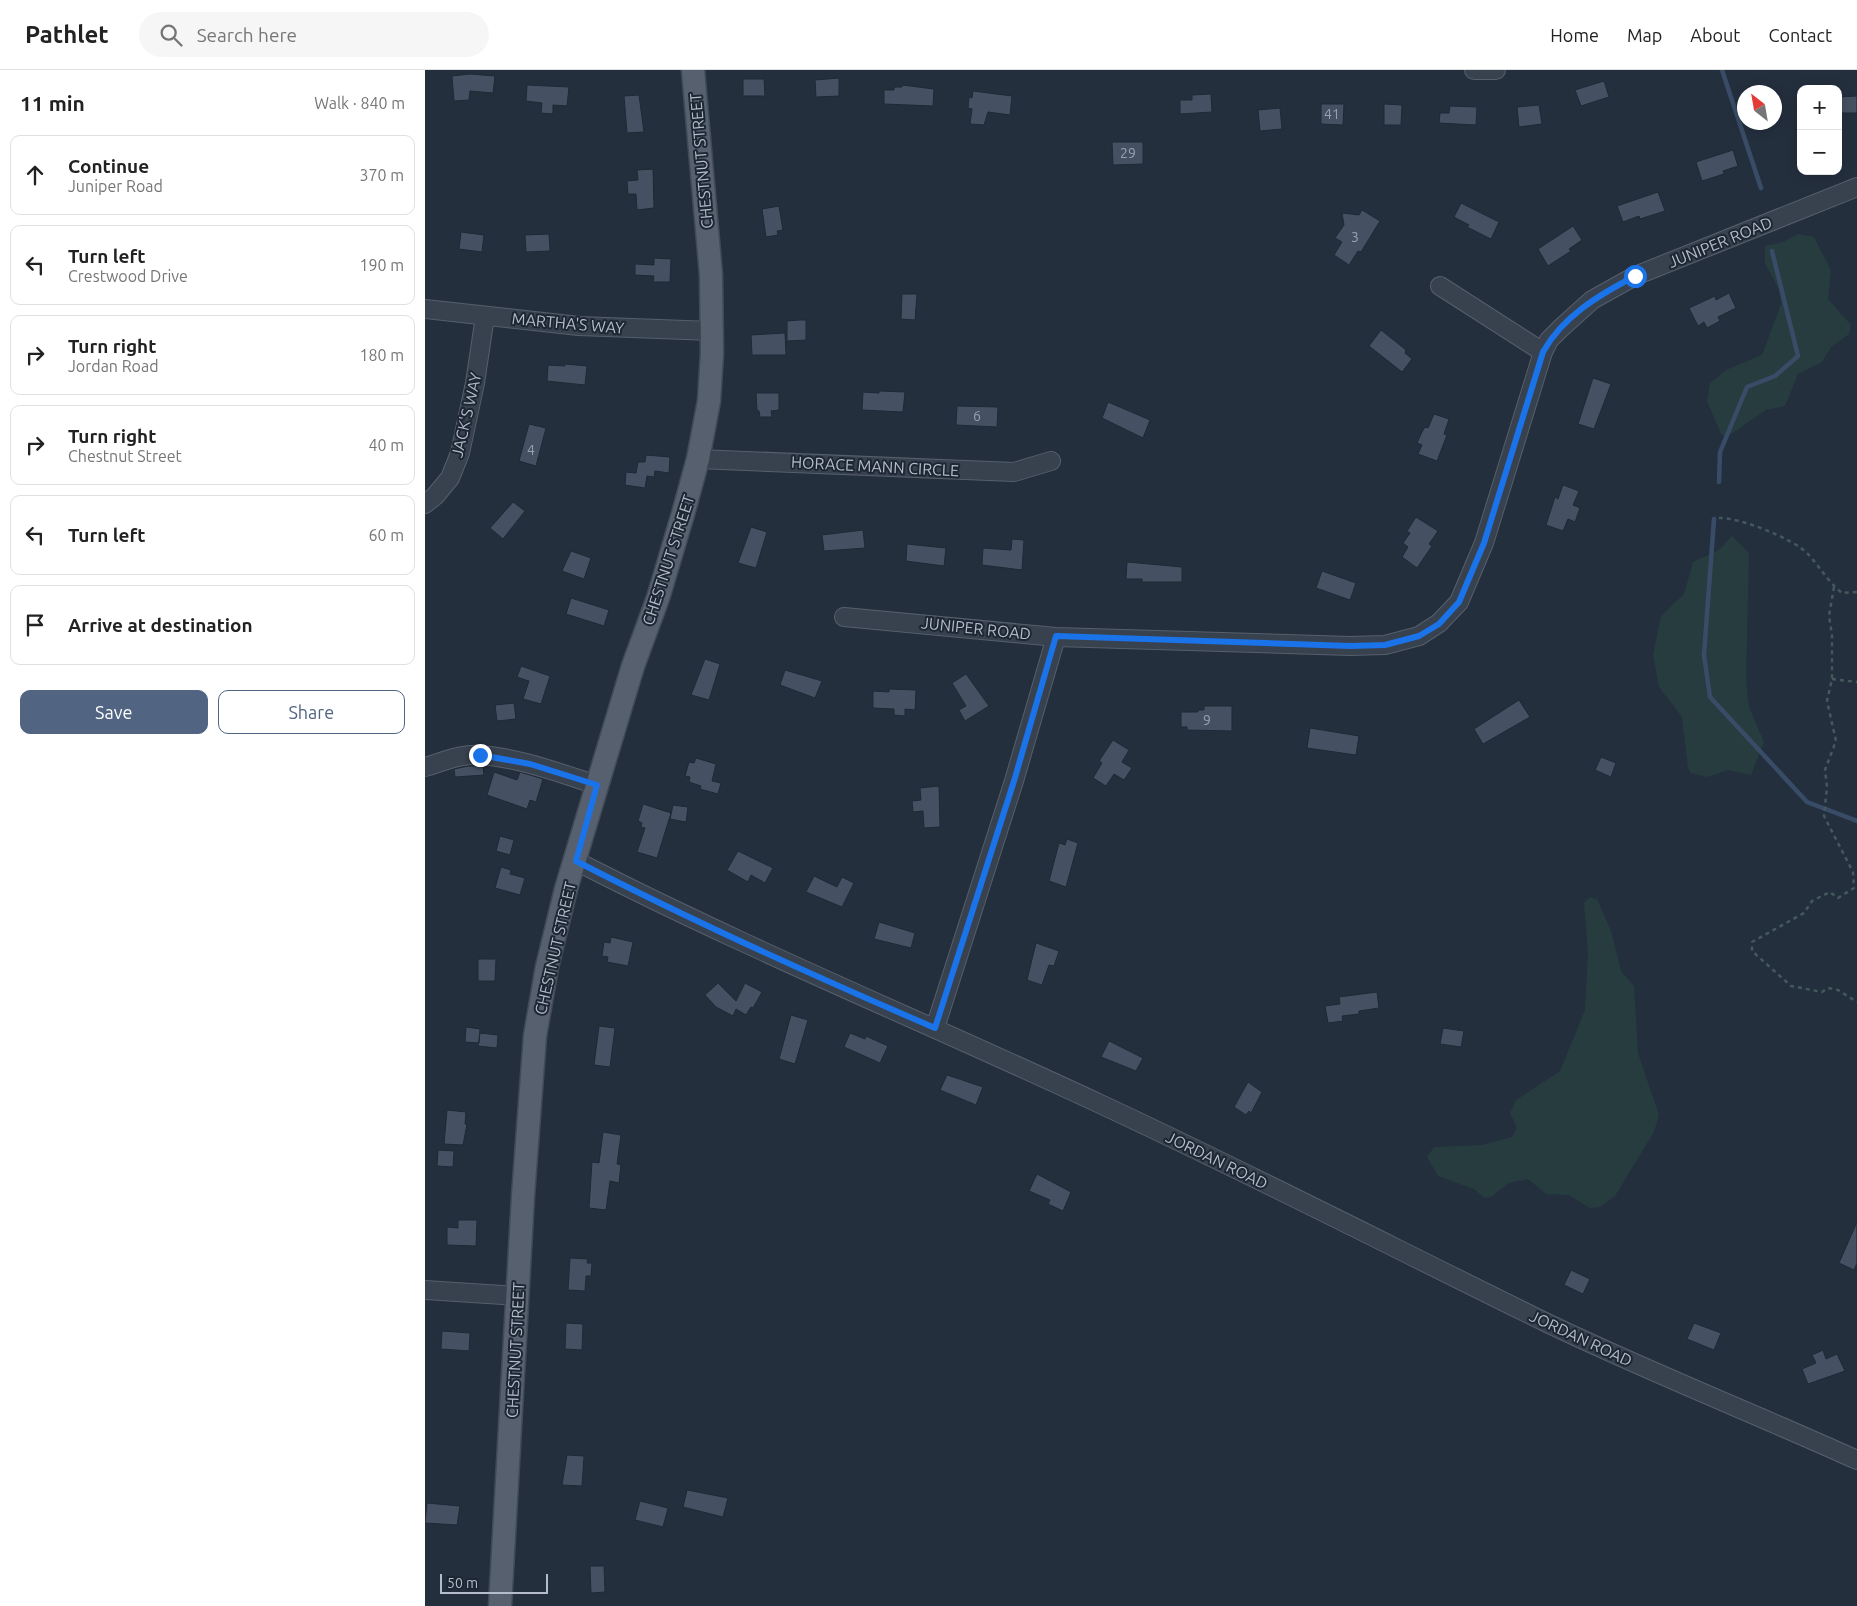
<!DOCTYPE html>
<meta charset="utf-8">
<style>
:root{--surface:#fff;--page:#f6f6f6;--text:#222;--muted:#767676;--line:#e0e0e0;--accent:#516482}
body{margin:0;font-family:Ubuntu,sans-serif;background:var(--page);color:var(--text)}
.controls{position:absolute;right:15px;top:15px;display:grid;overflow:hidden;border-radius:10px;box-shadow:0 2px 12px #0003}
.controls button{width:45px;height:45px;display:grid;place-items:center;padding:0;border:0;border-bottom:1px solid var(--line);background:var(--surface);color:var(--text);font:25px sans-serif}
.compass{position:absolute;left:1312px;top:15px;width:45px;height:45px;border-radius:50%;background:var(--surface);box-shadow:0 2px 12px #0003;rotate:329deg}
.scale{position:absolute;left:15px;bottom:12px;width:108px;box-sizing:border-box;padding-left:5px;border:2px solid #b4bcc9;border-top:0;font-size:14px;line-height:18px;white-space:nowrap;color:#b4bcc9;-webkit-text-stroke:4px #1d2633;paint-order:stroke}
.stop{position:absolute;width:15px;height:15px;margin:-11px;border:4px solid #1a73e8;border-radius:50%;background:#fff}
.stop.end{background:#1a73e8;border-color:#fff;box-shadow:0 1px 5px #0008}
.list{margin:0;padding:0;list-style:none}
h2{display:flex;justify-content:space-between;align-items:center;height:65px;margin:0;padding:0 20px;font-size:21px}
h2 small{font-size:16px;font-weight:400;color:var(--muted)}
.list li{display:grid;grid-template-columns:32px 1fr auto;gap:15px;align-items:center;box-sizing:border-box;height:80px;margin:0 10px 10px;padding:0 10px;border:1px solid var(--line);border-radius:10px}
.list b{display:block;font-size:19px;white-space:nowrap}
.list p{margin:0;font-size:16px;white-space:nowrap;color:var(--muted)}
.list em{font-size:16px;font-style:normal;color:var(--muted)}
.actions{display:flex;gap:10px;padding:15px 20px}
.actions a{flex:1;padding:11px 0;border:1px solid var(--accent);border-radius:10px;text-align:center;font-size:18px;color:var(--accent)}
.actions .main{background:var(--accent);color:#fff}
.icon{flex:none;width:28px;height:28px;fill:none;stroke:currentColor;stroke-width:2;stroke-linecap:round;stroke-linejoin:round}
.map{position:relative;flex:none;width:1432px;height:1536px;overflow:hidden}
header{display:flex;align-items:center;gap:30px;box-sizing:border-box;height:70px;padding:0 25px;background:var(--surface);border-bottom:1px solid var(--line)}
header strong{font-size:24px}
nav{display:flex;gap:28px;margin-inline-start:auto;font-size:18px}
.search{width:350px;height:45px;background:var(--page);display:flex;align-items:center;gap:12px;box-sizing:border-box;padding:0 18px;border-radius:28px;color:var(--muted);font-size:19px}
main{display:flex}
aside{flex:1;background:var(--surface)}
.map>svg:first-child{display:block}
.green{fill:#263c3f}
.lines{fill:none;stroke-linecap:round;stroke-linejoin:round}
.stream{stroke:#394c67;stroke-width:4.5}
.building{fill:#455162;stroke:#1f2835}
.minor-casing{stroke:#565f6c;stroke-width:20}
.major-casing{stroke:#414a57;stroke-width:25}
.path{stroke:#44595c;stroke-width:2.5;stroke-dasharray:4 4;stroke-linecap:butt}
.minor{stroke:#38414e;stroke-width:18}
.major{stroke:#56606e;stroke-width:22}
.route{stroke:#1a73e8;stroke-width:6}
.labels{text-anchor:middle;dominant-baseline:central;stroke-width:4;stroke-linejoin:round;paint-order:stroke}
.number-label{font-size:14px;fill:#98a1af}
.street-label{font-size:16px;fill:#b4bcc9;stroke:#1d2633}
</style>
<header>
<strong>Pathlet</strong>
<div class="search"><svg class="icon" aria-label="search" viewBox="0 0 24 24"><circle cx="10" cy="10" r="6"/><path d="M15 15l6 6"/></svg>Search here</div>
<nav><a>Home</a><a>Map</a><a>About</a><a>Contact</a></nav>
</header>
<main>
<aside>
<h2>11 min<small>Walk · 840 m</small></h2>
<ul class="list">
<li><svg class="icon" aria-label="ahead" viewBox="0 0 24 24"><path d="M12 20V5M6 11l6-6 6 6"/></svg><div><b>Continue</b><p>Juniper Road</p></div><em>370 m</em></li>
<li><svg class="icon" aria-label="left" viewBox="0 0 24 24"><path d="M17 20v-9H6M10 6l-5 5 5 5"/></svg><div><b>Turn left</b><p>Crestwood Drive</p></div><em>190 m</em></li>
<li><svg class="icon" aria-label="right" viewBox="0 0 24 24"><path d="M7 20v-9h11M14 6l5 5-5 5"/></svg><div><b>Turn right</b><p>Jordan Road</p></div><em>180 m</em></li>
<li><svg class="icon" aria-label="right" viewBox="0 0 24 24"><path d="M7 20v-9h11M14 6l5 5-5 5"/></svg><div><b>Turn right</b><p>Chestnut Street</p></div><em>40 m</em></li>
<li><svg class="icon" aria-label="left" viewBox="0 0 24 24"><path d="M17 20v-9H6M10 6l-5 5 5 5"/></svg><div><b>Turn left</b></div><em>60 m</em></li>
<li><svg class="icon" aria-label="arrive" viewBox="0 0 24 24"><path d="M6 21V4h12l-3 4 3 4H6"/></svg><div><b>Arrive at destination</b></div></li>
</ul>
<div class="actions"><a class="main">Save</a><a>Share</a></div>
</aside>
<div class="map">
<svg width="1432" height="1536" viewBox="0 0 1432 1536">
<rect width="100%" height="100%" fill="#242f3e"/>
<path class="green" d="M1373,164L1389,167L1406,200L1403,229L1426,255L1424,264L1406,277L1397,292L1373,304L1360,336L1341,340L1306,364L1297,366L1282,331L1285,313L1301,300L1337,285L1356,234L1354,220L1340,193V176L1358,172Z
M1307,466L1324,483L1321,609L1324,637L1339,672L1326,705L1303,700L1282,707L1266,703L1263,698L1257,647L1234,617L1228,585L1236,546L1259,524L1268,492L1294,480Z
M1165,827L1172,829L1186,861L1196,901L1209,916L1213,983L1234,1045L1229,1062L1190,1126L1175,1137L1165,1138L1144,1125L1121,1124L1103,1109L1084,1113L1066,1127L1059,1128L1049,1119L1013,1106L1002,1087L1009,1077L1057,1075L1087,1067L1092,1058L1085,1043L1091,1030L1135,1001L1160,940L1163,882L1159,833Z"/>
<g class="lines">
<path class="stream" d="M1297,0L1336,118
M1294,412L1295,382L1322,317L1350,306L1373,286L1347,181
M1289,449L1279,585L1285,627L1382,732L1432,751"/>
</g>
<path class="building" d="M45,4L70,6L68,23L45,21L44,30L29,31L27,6Z
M414,8V26L391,27L390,10Z
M318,9H339L340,26H318Z
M1179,11L1184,27L1156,36L1150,20Z
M102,15L144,17L142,36L128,35V44L116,43L117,33L101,31Z
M477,15L509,19L508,36L459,34V20H469V17H477Z
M548,21L587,26L585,45L563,42L559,55L545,54L547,39L543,38L544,27L547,28Z
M786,24L787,42L755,44V30H767V25Z
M214,25L219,62L202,63L199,26Z
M1432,26V43H1413V27Z
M896,34H919L918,55L896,54Z
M959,34L977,35L976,55H959Z
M1114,35L1117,54L1094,57L1092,37Z
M1025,36L1052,37L1051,55L1014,53L1015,43H1024Z
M855,38L857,59L835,61L833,40Z
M687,72H718V94L688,95Z
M1308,80L1313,96L1298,101L1299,104L1277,111L1271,92Z
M228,99L229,138L212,140L211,124H203L202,111L213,110L212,100Z
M1233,122L1240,141L1215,149L1214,146L1198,152L1192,136Z
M1036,133L1074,152L1066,169L1042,157L1044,155L1029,147Z
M354,136L358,160L352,161L353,165L341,167L337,139Z
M937,140L955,151L936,182L933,181L924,195L909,185L917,172L910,168L919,155L917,143L934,145Z
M1148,156L1157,170L1144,179L1146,181L1123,196L1113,179Z
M36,162L59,165L57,182L34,179Z
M124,164L125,181L101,182L100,165Z
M229,188L246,189L245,212H228L229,206L210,205V194L229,195Z
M1304,223L1311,238L1293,247L1295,251L1282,258L1279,252L1273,256L1264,238L1290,226L1291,230Z
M477,224H492L490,250L476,249Z
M375,250H381V270L362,271V251Z
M956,260L981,280L980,283L987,289L977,302L944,276Z
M360,263L361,285H327L326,265Z
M140,294L162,296L160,315L122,311L123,295L140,296Z
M1168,308L1186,314L1169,359L1153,354Z
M454,321L480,322L478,342L437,340L438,322L454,323Z
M331,323H354V340L346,341L347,347H335L334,341L332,340Z
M683,332L725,350L718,368L677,348Z
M532,336L573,337L572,357L531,355Z
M1009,344L1024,349L1019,364L1022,365L1012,391L993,384L997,375L992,373L997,362L1000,357L1003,358Z
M104,354L121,358L111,396L94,391Z
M221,385L245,387L244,403L230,401L229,407L222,406L220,418L200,415L201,402L211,403L213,392H220Z
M1138,415L1154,421L1148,435L1155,438L1150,452L1143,449L1138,461L1121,455L1130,427L1133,429Z
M88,432L100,441L78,469L65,458Z
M991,447L1013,461L1004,474L1007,476L992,498L977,487L983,477L978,473L985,463L982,461Z
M326,457L342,462L331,498L313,493Z
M438,460L440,478L399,481L397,465Z
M587,469L599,470L597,500L557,495L558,478L586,480Z
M482,474L521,478L519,496L481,491Z
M146,481L166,488L159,509L137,501Z
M702,492L757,497V512H717V509H701Z
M897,501L931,513L925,530L891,518Z
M146,528L184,540L179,556L141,544Z
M280,589L295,594L284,630L266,625Z
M96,596L125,606L116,634L98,629L104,611L92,607Z
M360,600L397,611L390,628L355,615Z
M541,604L564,636L540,651L534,640L541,636L527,613Z
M464,619L491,620L490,640L480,639V646L469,645V639L448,638V621L464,622Z
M1094,630L1105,647L1058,674L1049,659Z
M89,633L91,649L72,651L70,635Z
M779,636H807V661L762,660V657H756V642H773V640H779Z
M885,658L934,666L931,685L882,678Z
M688,670L704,680L697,692L707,698L699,710L689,704L681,716L668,708L677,693L674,691Z
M1176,687L1191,693L1186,707L1170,700Z
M271,688L291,694L287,711L296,713L293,724L275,719L276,716L264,712L265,707L260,706L264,692L269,693Z
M43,696H58L59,705L30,707L29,699Z
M69,702L92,710L95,702L118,709L111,732L105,730L102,739L62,725Z
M514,716L515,757L499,758L498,741L488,742L487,731L496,730L495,718Z
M218,734L246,743L232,788L212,782L220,758L216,757L217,753L213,751Z
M248,735L263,737L261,752L245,749Z
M75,766L89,770L85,785L71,781Z
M642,769L653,773L641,817L624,811L634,773L640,775Z
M313,781L348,798L340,813L326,805L323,812L302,800Z
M76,797L86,800L85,804L100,808L95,825L70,818Z
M389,806L412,817L417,807L429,813L417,837L381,822Z
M454,852L490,863L486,878L449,869Z
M186,867L208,872L203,896L182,892L183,887L177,886L179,872L185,873Z
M611,873L634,881L629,896L624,895L617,915L602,910Z
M53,889H71L70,911H53Z
M293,913L311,931L320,913L337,922L328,938L326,937L321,945L311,939L308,946L291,937L280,925Z
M952,922L954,938L934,941V944L917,946L918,951L903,953L900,936L915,934L914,927Z
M366,945L383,950L370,994L354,989Z
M174,956L190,958L185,997L169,995Z
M41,957L55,959L54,973L40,972Z
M1018,958L1039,961L1036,977L1015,974Z
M55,963L73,965L72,978L53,976Z
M425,963L440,969L441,966L463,976L455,993L419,977Z
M684,971L718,988L711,1001L676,987Z
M522,1005L558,1017L551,1035L515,1020Z
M823,1012L837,1022L826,1043L824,1041L821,1045L809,1037Z
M22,1040L41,1042L40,1054H42L38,1075L19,1074Z
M178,1062L196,1065L192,1094L196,1095L194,1113L185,1111L181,1140L164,1138L167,1092L174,1093Z
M13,1080L29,1081L28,1097L12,1096Z
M612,1104L646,1122L638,1141L623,1134L625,1130L604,1121Z
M33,1150H52L51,1176L22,1175V1157L33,1158Z
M1432,1152V1193L1429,1200L1414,1193Z
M145,1188L163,1189L162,1193H167L166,1206H161L160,1221L143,1220Z
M1146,1200L1165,1209L1158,1224L1139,1215Z
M141,1253L158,1254L157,1280L140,1279Z
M1269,1253L1296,1263L1289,1280L1262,1269Z
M17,1261L45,1263L44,1281L16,1279Z
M1398,1280L1401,1289L1412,1284L1420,1301L1383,1314L1377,1299L1391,1293L1387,1285Z
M142,1385L159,1386L157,1416L137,1415Z
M262,1420L303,1428L298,1447L258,1437Z
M215,1431L243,1438L238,1457L210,1450Z
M2,1433L35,1436L32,1455L0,1453Z
M165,1496H179L180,1522L166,1523Z"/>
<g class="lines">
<defs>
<path id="minor" d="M1049,0H1071
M1015,216L1118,282
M0,239L154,256L287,261
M273,389L589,402L626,391
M0,434L10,426L25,408L35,383L50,313L60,246
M419,547L631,567L925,576L960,575L994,566L1014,553L1034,532L1059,473L1118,282L1124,270L1136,258L1167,230L1210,206L1432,117
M0,697C17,692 38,683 56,685C95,688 134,703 172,715
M151,791C322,879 500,952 673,1033C824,1103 971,1179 1120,1252C1222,1301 1328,1343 1432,1390
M510,958L589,711L631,567
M0,1220L92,1226"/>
<path id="major" d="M75,1536L98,1126L110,966L122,897L141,819L208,596L233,528L258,444L273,389L284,331L287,283L286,205L268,0"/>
</defs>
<use href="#minor" class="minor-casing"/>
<use href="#major" class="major-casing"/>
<path class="path" d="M1294,448C1314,447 1369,469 1383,484C1395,497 1403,512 1417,523L1432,522
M1409,517L1404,546L1407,565V609L1402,631L1411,671L1400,700L1402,717L1399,746L1428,802L1429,818L1413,828L1405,822L1387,831L1379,843L1327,872V881L1366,916L1397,922L1403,918L1413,920L1432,932
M1407,609L1432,612"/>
<use href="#minor" class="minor"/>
<use href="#major" class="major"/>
</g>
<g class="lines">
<path class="route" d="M55,685L105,694L172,715L151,791C269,852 389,906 510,958L589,711L631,566L925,576L960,575L994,566L1014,554L1034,532L1059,473L1118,282C1138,246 1174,225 1210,206"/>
</g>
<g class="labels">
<g class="number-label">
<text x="907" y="44">41</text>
<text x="703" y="83">29</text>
<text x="930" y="167">3</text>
<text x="552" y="346">6</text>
<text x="106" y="380">4</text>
<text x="782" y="650">9</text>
</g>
<g class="street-label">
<text transform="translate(276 91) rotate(-95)">CHESTNUT STREET</text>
<text transform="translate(1295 172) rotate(-22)">JUNIPER ROAD</text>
<text transform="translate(143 253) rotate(5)">MARTHA'S WAY</text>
<text transform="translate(41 345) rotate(-77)">JACK'S WAY</text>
<text transform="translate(450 396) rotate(3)">HORACE MANN CIRCLE</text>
<text transform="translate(243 490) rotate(-72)">CHESTNUT STREET</text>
<text transform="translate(551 558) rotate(6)">JUNIPER ROAD</text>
<text transform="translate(130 878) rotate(-77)">CHESTNUT STREET</text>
<text transform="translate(792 1090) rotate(26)">JORDAN ROAD</text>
<text transform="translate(1156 1268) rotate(25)">JORDAN ROAD</text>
<text transform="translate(90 1280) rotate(-87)">CHESTNUT STREET</text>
</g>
</g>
</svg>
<div class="controls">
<button>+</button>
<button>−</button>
</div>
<svg class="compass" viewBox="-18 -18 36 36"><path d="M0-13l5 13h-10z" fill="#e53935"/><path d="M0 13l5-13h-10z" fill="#767676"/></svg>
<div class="scale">50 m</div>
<div class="stop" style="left:1210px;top:206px"></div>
<div class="stop end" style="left:55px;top:685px"></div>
</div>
</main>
